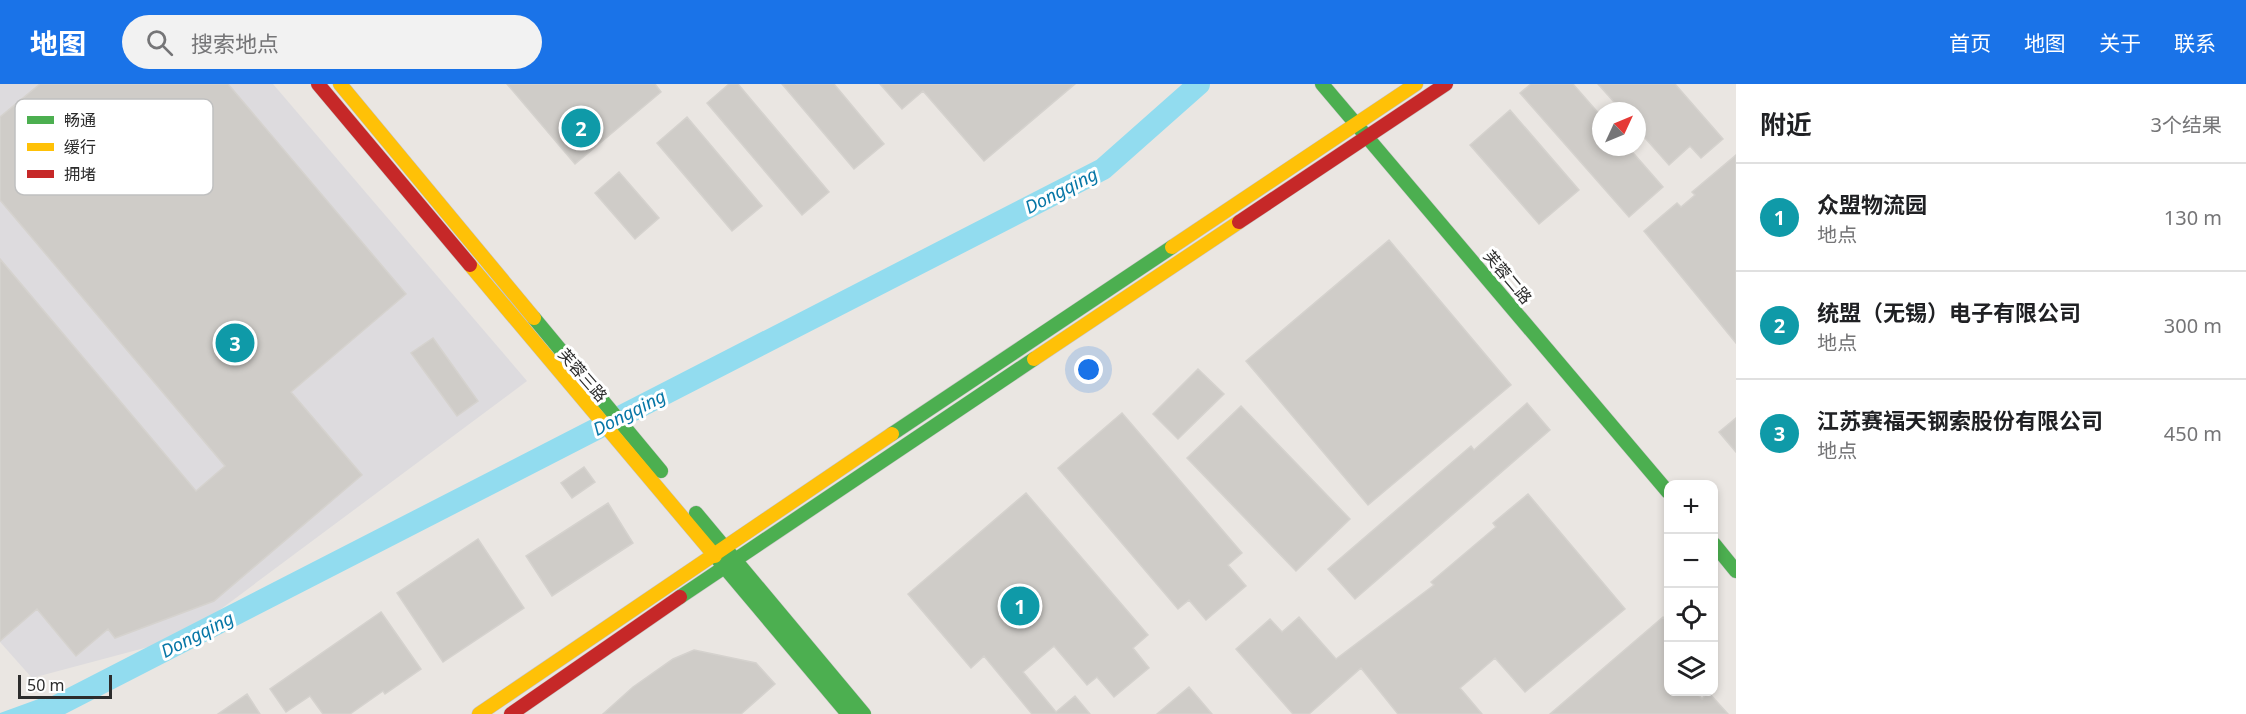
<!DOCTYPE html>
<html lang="zh">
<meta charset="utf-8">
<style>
:root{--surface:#fff;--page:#f2f2f2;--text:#202124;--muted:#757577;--line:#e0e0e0;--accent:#1a73e8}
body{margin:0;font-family:"Noto Sans","Noto Sans SC",sans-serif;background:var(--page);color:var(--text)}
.controls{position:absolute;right:18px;bottom:18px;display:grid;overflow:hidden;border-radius:12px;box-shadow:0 3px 9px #0003}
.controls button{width:54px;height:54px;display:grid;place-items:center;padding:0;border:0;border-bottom:2px solid var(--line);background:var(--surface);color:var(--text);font:30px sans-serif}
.compass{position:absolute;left:1592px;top:18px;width:54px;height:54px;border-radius:50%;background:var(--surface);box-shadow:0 3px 9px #0003;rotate:46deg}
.scale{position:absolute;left:18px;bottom:15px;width:94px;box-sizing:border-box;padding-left:6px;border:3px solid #2c2c2c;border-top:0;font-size:16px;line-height:21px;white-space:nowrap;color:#2c2c2c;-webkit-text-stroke:4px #fff;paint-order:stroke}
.you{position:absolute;left:1089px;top:286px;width:21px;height:21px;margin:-15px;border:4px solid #fff;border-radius:50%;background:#1a73e8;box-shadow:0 0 0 9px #1a73e833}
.badge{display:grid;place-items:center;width:39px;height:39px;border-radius:50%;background:var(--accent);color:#fff;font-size:20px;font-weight:700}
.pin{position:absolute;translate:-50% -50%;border:3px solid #fff;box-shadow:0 2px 6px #0006}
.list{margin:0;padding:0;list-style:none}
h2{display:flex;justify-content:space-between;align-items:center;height:78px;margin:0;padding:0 24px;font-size:26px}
h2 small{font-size:20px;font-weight:400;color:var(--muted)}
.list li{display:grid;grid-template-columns:39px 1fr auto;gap:18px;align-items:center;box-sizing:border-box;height:108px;padding:0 24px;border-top:2px solid var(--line)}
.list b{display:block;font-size:22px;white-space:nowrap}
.list p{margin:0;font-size:20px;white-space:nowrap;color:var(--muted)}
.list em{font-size:20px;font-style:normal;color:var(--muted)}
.icon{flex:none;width:33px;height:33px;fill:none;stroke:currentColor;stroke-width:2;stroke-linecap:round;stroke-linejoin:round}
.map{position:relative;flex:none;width:1736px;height:630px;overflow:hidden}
header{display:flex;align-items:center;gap:36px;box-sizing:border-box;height:84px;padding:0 30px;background:var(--accent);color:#fff}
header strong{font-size:28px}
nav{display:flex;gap:33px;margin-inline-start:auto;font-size:21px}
.search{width:420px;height:54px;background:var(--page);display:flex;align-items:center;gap:15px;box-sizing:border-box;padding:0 21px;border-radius:33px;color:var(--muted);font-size:22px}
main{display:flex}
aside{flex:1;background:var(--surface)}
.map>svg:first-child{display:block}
.industrial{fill:#dddbde}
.water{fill:#92dcef}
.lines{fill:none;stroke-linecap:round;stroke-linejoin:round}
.river{stroke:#92dcef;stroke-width:22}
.building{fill:#cfccc8;stroke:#d5d2ce;stroke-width:1.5}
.fast-casing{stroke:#c4c3c3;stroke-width:15}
.slow-casing{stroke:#c4c3c3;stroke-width:15}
.jam-casing{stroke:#c4c3c3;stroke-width:15}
.fast{stroke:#4caf50;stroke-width:14}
.slow{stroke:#ffc107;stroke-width:14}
.jam{stroke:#c62828;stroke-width:14}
.labels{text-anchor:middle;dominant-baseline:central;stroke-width:6;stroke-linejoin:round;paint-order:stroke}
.street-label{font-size:16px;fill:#2c2c2c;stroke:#fff}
.water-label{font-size:18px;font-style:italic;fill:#0676a6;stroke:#fff}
.key{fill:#fff;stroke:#c0c0c0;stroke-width:1.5}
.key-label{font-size:16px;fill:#2c2c2c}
</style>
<header>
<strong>地图</strong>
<div class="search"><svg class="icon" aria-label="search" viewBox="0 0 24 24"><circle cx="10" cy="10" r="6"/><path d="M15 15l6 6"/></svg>搜索地点</div>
<nav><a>首页</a><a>地图</a><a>关于</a><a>联系</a></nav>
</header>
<main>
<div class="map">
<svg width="1736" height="630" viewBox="0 0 1736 630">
<rect width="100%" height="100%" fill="#eae6e2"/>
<path class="industrial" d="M0,0H273L527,297L182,554L32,594L0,558Z"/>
<path class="water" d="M44,613L54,630H0V629Z"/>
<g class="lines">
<path class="river" d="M41,630L1103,85L1199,0"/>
</g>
<path class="building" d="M40,0H228L406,210L291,308L362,391L214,517L115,554L108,545L76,572L37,525L0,557V175L196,407L225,382L0,116V33Z
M507,0H655L661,8L575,80Z
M729,0H738L829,108L802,131L707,19Z
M782,0H834L884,60L854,85Z
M880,0H1075L984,77L923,7L902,25Z
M1531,0H1573L1601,32V63H1628L1663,103L1629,133L1520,9Z
M1598,0H1675L1723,55L1701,74L1690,62L1669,81L1637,45V27H1622Z
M1510,26L1579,106L1539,140L1470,61Z
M687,33L762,122L732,147L657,59Z
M1736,71V259L1644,147L1677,119L1681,123L1695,111L1692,108Z
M619,88L659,134L635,155L595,109Z
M1389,156L1511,301L1368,421L1246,277Z
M433,254L478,317L457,332L411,269Z
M1198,285L1224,310L1178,355L1153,330Z
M1527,319L1550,346L1355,515L1328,485L1471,362L1474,366Z
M1241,322L1350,435L1296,487L1187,374Z
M1122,329L1242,469L1228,481L1246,502L1206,536L1189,516L1178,525L1058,384Z
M1736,334V368L1719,348Z
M584,383L595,398L572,414L561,399Z
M1026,409L1148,551L1133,564L1149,584L1114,613L1097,593L1087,601L1054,562L1023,588L1056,628L1075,612L1090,630H1032L984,572L971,584L908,510Z
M1528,410L1625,525L1525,608L1495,574L1460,604L1482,630H1398L1361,584L1309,630H1293L1236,565L1270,535L1282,548L1299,533L1336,575L1434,501L1431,498L1496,443L1493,439Z
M608,419L633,459L552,512L526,472Z
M478,455L524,524L443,578L397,509Z
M381,528L421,585L385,610L383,607L350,630H323L310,612L286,628L270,605Z
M1663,533L1668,539V608H1696L1702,615L1708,608L1728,630H1550Z
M694,566L756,579L775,600L741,630H603L633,603L673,575Z
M1189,603L1212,630H1157Z
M247,610L260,630H218Z"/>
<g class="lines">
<defs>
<path id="fast" d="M1322,0L1668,408
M534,234L661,387
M892,350L1172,163
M696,429L864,630
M1714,460L1736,487
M715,472L848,630
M680,513L1034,275"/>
<path id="slow" d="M340,0L534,234
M1172,163L1416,0
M470,181L715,472
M1034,275L1239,138
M479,630L892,350"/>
<path id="jam" d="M318,0L470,181
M1239,138L1446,0
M511,630L680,513"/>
</defs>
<use href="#fast" class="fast-casing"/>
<use href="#slow" class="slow-casing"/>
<use href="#jam" class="jam-casing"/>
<use href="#fast" class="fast"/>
<use href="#slow" class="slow"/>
<use href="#jam" class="jam"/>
</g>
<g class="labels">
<g class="street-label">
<text transform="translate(1508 193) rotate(50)">芙蓉二路</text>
<text transform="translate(583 291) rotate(49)">芙蓉三路</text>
</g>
<g class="water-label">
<text transform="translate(1061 106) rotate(-27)">Dongqing</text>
<text transform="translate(629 328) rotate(-27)">Dongqing</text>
<text transform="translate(197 550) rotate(-27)">Dongqing</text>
</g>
</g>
<rect x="15" y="15" width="198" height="96" rx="9" class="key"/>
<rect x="27" y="32" width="27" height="8" fill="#4caf50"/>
<rect x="27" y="59" width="27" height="8" fill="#ffc107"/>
<rect x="27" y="86" width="27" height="8" fill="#c62828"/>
<g class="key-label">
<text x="64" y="42">畅通</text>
<text x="64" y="69">缓行</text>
<text x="64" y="96">拥堵</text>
</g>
</svg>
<div class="controls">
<button>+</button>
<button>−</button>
<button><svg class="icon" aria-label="locate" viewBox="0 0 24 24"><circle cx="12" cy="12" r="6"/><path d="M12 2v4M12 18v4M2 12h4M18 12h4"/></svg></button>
<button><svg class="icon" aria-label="layers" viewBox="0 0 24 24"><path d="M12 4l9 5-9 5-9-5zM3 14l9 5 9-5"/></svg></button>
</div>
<svg class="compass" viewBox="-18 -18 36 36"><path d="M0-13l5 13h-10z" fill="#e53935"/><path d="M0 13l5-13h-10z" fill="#757577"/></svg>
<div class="scale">50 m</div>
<div class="you"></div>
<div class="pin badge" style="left:1020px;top:522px;background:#0f9aa8">1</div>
<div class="pin badge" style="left:581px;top:44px;background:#0f9aa8">2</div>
<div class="pin badge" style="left:235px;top:259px;background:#0f9aa8">3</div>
</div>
<aside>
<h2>附近<small>3个结果</small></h2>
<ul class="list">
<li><span class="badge" style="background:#0f9aa8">1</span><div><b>众盟物流园</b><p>地点</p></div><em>130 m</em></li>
<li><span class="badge" style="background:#0f9aa8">2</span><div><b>统盟（无锡）电子有限公司</b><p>地点</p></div><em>300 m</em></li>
<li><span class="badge" style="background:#0f9aa8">3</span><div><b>江苏赛福天钢索股份有限公司</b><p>地点</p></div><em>450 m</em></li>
</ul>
</aside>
</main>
